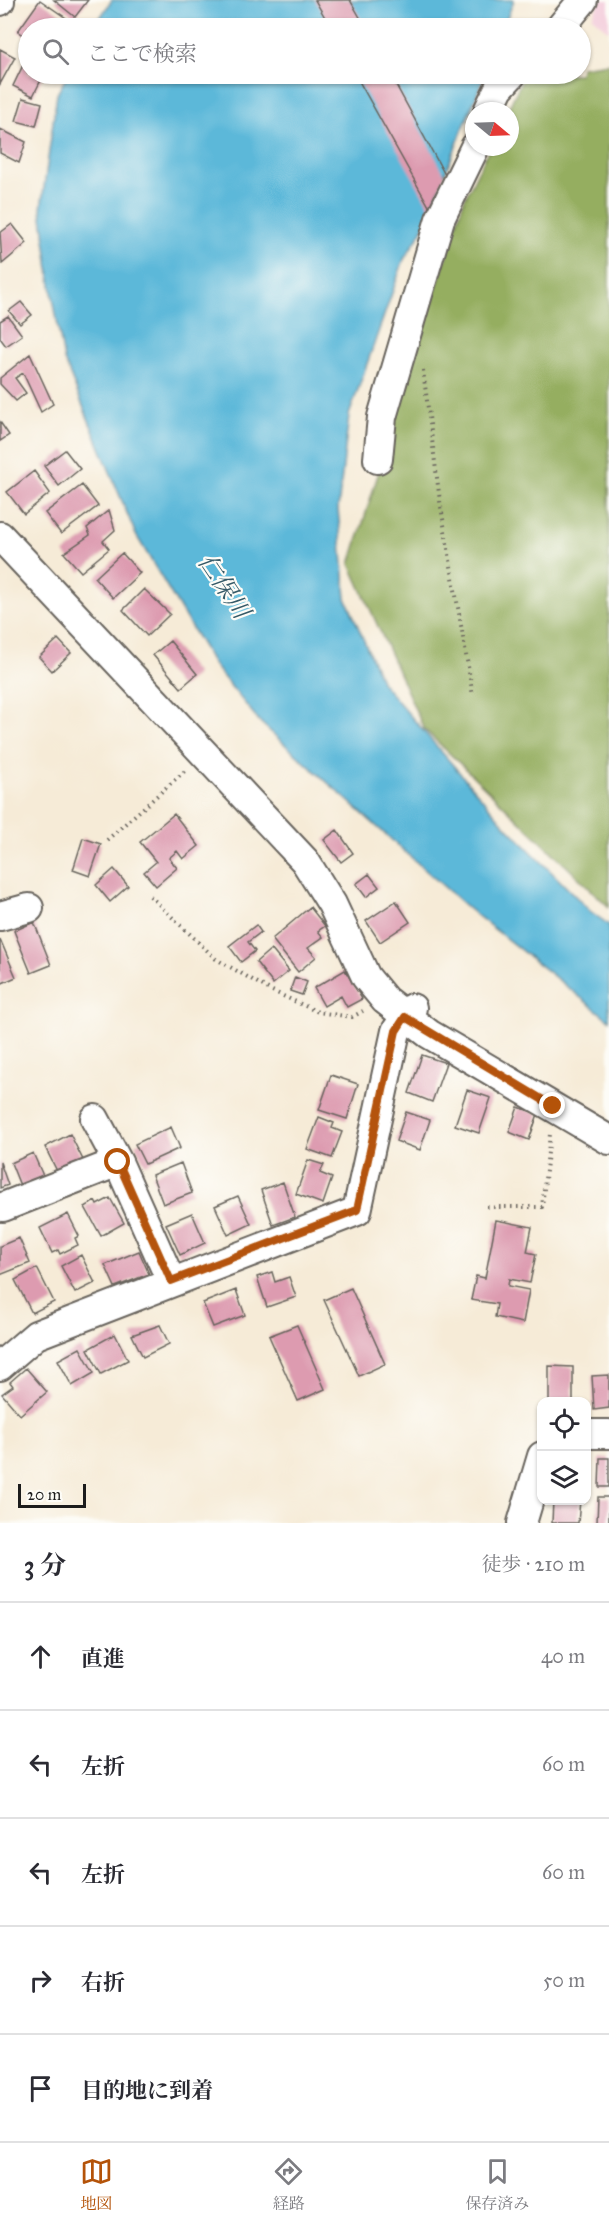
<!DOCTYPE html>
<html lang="ja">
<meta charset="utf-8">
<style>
:root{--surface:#fff;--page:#f2f2f3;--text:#2b2b33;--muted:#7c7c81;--line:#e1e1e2;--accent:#b45309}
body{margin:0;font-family:"IM FELL Great Primer","Noto Serif JP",serif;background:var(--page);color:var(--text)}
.controls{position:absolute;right:18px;bottom:18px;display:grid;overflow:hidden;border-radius:12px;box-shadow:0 2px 4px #0004}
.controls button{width:54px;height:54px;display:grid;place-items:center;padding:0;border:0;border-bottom:2px solid var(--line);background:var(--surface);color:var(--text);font:30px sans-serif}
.compass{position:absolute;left:465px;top:102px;width:54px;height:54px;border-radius:50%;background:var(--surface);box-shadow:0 2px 4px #0004;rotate:109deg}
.scale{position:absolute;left:18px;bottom:15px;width:68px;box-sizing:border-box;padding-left:6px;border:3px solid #1c1c1c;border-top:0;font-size:16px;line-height:21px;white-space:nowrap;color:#1c1c1c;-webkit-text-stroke:4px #fdfcf7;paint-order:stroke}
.stop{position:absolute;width:18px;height:18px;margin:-14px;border:4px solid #b45309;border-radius:50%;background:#fff}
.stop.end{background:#b45309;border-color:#fff;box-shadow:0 2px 6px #0008}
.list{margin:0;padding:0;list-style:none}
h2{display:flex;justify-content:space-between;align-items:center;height:78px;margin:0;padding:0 24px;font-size:26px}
h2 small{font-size:20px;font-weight:400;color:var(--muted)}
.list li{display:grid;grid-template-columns:39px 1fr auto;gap:18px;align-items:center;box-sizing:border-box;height:108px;padding:0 24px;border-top:2px solid var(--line)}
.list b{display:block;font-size:22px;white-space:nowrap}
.list em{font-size:20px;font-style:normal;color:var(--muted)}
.icon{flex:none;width:33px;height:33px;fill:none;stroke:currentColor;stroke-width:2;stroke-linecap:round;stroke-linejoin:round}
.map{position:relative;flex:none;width:609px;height:1523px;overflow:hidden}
.search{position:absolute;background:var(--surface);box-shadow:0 2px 4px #0004;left:18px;right:18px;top:18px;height:66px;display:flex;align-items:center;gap:15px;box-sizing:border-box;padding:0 21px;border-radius:33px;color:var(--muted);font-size:22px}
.sheet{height:618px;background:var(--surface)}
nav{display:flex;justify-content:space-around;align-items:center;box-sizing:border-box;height:84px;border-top:2px solid var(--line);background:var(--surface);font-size:16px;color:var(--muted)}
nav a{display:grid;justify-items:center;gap:3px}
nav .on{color:var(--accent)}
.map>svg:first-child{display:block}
.built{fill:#f4cfdd}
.forest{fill:#95ae60;stroke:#58653e;stroke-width:1.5}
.water{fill:#5bb8d9;stroke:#3c6a7a;stroke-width:1.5}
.building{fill:#dd9bb0}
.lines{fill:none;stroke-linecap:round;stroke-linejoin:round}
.minor-casing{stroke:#68645d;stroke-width:32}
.path{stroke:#68645d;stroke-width:4;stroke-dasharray:1.5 4.5;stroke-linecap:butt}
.minor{stroke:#fff;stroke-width:28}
.route{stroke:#b45309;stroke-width:8}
.labels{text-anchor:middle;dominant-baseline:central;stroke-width:4.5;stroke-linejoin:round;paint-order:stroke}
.water-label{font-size:24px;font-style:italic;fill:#355a68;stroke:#fdfcf7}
</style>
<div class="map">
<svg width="609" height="1523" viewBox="0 0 609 1523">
<rect width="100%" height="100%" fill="#fdfcf7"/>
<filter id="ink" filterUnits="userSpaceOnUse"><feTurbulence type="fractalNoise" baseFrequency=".0167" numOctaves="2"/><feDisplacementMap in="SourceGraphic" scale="12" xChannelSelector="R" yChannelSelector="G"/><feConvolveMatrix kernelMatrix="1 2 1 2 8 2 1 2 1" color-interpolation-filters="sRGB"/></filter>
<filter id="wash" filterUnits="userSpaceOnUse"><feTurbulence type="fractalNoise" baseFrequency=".008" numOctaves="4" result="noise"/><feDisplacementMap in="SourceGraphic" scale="24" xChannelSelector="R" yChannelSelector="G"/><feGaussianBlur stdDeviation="1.35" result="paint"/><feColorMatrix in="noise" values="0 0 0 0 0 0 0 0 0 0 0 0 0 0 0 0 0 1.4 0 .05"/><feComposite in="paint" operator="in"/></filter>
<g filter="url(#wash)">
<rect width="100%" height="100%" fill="#f6ebd7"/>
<path class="built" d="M600,0H609V31L592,17Z"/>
<path class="forest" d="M609,63V907L424,729L350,564L464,200L490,147H510V111H507L525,74H580L581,67Z"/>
<path class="water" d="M112,0H514L503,28H93Z
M68,74H485L422,231L404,259L349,415L338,509L346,598L382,683L504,824L590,911L609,925V1020L469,909L261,723L215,667L136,535L64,360L52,292L41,209L57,94Z"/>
<g id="blocks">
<path class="building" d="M40,0L66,18L59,28H28V38L18,31Z
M54,0H88L75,17Z
M315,0H350L366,28H331Z
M0,49L15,57L0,84Z
M27,57L28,74H44L33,96L13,86Z
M355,74H390L445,175L430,208Z
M23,98L42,103L36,126L16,121Z
M0,129L26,142L19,163L0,153Z
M12,224L27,243L2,264L0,233Z
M21,302L32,315L20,324L9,311Z
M8,316L22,335L6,346L0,338V321Z
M30,354L53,404L41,412L23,373L15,378L26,393L16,401L0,384V378Z
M0,422L9,435L0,441Z
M65,450L80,469L59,486L44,466Z
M34,471L50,493L24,514L7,492Z
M82,485L98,506L61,534L45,513Z
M109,510L115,530L103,541L109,549L81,572L64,553L90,535L87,528Z
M122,553L140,573L113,598L95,578Z
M144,589L170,614L147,636L123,610Z
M58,639L71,653L52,671L39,657Z
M170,641L197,674L181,688L153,655Z
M174,814L199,846L183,859L177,851L169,858L177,868L156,886L144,872L156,862L140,842Z
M337,830L353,853L341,862L324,840Z
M83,838L101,844L90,876L73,870Z
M114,869L128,886L110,902L96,885Z
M369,874L379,887L366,897L356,884Z
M396,901L410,922L380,942L366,921Z
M310,907L325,926L318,931L323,937L308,948L316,957L298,972L272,939Z
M34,922L51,965L31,973L14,931Z
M256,925L261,932L248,942L255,951L241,962L229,946Z
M0,939L16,977L0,984Z
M271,949L289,971L273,984L256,962Z
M345,970L362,999L347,1007L341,996L324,1006L314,988Z
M295,977L307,982L302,995L290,991Z
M422,1055L446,1063L432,1102L409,1093Z
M331,1075L358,1084L347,1119L319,1110Z
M467,1090L491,1098L479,1133L455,1125Z
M518,1107L538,1114L529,1140L509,1132Z
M406,1112L430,1120L420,1150L396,1141Z
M319,1117L334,1123L332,1128L342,1132L332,1158L307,1149Z
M171,1127L180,1148L145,1164L135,1144Z
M70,1134L83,1160L58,1173L45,1147Z
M33,1153L44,1178L21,1188L11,1163Z
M308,1160L324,1165L320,1173L332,1178L323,1204L296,1194Z
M0,1162L8,1185L0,1188Z
M181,1163L192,1193L163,1204L152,1175Z
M283,1182L295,1217L273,1225L261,1190Z
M238,1196L251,1224L228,1235L215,1206Z
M110,1198L124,1223L101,1236L85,1207L95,1201L97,1205Z
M192,1213L205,1243L180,1255L166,1224Z
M68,1214L79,1236L75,1238L78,1245L60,1254L58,1250L52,1253L40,1228Z
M496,1220L532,1227L527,1252L536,1254L530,1283L509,1279L508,1286L529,1290L523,1323L495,1317L497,1304L471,1300L476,1276L485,1278Z
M19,1238L30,1263L0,1275V1246Z
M139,1251L149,1274L115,1287L105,1265Z
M81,1255L95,1283L75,1293L61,1266Z
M37,1268L54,1302L32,1313L15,1280Z
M272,1272L275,1282L289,1277L296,1297L267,1307L257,1277Z
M351,1288L385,1364L359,1376L324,1300Z
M236,1290L245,1315L213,1327L203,1303Z
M160,1325L169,1344L143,1357L132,1335Z
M297,1325L325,1389L298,1401L269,1336Z
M115,1334L128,1360L101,1374L88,1349Z
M80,1348L94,1373L72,1386L58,1360Z
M549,1366L573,1367V1402H549Z
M26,1368L47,1392L20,1415L2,1394L13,1386L10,1382Z
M609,1375V1408L594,1410L592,1376Z
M600,1458H609V1487H599Z
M598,1497H609V1523H597Z
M553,1500H580L578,1523H552Z"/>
</g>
</g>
<g filter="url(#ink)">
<use href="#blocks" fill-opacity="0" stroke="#68645d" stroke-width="1.5"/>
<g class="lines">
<defs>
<path id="minor" d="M0,1V0
M560,28L583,0
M488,111L499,88L512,74
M378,459L382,417L440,219L475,147
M0,536L305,861L332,904L366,977L385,1000L429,1034L609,1140
M0,916L29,908
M95,1119L118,1162L171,1281
M3,1207L118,1162
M0,1366L36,1335L357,1211L396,1031L412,1008
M586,1434H609
M522,1523L542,1456"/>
</defs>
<use href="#minor" class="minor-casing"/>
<path class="path" d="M423,370L440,501L473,696
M107,840L187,769
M150,896L216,959L270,990L318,1012L352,1017L363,1011
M487,1207H542L550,1134"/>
<use href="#minor" class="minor"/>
</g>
</g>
<g class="lines" filter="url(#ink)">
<path class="route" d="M118,1162L171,1281L357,1210L396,1031L405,1017L553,1106"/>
</g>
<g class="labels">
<g class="water-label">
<text transform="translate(224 586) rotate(56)">仁保川</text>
</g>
</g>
</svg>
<div class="controls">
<button><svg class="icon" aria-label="locate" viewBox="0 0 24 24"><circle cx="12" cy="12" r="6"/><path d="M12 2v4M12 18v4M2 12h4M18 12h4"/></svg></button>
<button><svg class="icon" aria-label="layers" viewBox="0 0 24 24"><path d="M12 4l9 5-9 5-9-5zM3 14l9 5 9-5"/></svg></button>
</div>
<svg class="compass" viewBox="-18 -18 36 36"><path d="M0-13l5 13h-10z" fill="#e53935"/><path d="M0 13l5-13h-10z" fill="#7c7c81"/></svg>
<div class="scale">20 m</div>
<div class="stop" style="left:118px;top:1162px"></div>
<div class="stop end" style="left:553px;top:1106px"></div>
<div class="search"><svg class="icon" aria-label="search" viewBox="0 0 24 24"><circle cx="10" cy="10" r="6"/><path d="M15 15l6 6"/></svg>ここで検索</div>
</div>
<section class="sheet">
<h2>3 分<small>徒歩 · 210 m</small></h2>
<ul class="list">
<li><svg class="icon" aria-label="ahead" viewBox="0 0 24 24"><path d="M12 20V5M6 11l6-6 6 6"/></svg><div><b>直進</b></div><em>40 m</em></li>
<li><svg class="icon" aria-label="left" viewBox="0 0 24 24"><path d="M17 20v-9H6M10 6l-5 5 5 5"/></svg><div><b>左折</b></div><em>60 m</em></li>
<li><svg class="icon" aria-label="left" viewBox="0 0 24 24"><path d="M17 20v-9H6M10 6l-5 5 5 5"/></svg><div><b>左折</b></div><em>60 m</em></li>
<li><svg class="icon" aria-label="right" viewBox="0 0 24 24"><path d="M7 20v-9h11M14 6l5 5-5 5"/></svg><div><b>右折</b></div><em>50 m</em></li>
<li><svg class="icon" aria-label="arrive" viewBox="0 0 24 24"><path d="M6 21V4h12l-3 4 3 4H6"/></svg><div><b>目的地に到着</b></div></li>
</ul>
</section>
<nav>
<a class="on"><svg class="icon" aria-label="map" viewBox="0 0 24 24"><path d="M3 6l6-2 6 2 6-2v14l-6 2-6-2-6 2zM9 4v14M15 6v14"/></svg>地図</a>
<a><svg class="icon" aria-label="directions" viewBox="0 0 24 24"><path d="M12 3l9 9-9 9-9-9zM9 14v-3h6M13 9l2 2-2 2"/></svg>経路</a>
<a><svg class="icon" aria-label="saved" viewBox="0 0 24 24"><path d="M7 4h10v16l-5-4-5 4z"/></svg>保存済み</a>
</nav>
